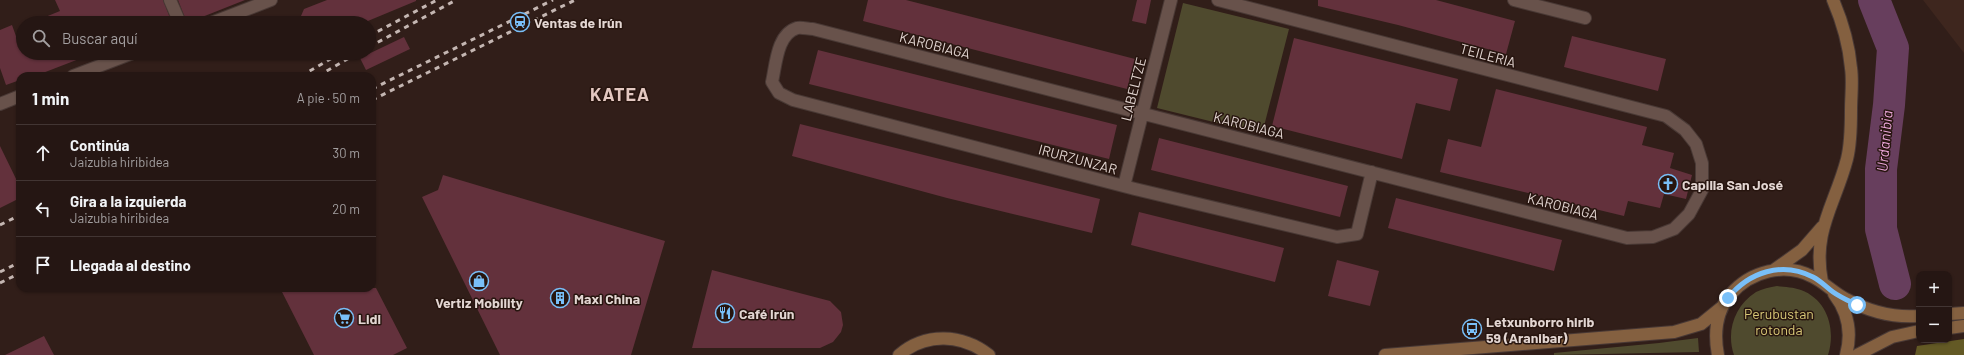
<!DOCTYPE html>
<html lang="es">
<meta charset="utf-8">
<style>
:root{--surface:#251613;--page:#2d1f1c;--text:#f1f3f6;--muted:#a39fa0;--line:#423533}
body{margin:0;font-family:Barlow,sans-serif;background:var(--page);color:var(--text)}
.controls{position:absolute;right:12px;bottom:12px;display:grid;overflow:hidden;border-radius:8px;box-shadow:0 1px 3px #0004}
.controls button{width:36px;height:36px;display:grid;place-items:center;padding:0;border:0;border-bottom:1px solid var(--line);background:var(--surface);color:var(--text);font:20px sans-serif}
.stop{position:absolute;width:12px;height:12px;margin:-9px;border:3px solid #79bff8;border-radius:50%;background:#fff}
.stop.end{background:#79bff8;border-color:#fff;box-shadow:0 1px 4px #0008}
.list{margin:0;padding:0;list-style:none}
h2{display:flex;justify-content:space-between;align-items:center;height:52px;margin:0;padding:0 16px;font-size:17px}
h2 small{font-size:13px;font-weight:400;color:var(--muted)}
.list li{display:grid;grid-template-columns:26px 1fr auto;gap:12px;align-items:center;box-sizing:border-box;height:56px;padding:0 16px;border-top:1px solid var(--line)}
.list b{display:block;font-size:15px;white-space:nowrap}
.list p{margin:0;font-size:13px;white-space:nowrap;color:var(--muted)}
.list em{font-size:13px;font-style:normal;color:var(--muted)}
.icon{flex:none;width:22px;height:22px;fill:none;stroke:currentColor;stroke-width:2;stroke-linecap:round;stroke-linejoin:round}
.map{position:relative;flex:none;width:1964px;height:355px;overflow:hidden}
.search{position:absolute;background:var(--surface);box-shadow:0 1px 3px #0004;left:16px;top:16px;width:360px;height:44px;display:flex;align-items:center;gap:10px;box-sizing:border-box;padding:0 14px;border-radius:22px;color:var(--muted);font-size:15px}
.panel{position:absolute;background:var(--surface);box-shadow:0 1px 3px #0004;left:16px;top:72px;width:360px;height:220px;border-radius:12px}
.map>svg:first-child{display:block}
.built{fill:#3e261e}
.green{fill:#4f4a2e}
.forest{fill:#635925}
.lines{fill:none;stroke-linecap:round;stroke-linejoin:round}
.river{stroke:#673e5d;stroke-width:32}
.building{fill:#63313c}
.minor-casing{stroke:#493935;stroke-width:14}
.tertiary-casing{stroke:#493935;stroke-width:14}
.secondary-casing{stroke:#493935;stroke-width:14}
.minor{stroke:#68524b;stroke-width:12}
.tertiary{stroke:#68524b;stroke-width:12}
.secondary{stroke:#846040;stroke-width:12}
.rail{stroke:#c4b6b2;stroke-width:3;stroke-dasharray:5 5;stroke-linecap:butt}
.route{stroke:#79bff8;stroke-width:5}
.labels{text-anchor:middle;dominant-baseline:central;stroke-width:3;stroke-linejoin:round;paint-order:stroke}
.poi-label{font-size:14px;font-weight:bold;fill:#e3d6d2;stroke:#27150f;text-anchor:start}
.street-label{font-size:14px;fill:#e3d6d2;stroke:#27150f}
.park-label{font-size:14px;fill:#d8c877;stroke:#27150f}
.water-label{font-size:15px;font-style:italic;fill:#eca7da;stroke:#27150f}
.district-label{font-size:18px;font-weight:bold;letter-spacing:1px;fill:#e3c8c1;stroke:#27150f}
</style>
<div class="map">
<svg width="1964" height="355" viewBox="0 0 1964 355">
<rect width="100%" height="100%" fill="#311e19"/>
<path class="built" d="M1923,0H1964V53Z"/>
<path class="green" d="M1183,3L1289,29L1262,134L1157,108Z
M1777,286C1784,287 1794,287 1801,290C1828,300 1836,330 1828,355H1734C1726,332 1734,306 1756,292C1762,289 1770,287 1777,286Z
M1698,338L1699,352L1554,355V353L1659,343Z"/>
<path class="forest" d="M1964,339V355H1915L1917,346Z"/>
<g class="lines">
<path class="river" d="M1874,0L1893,48L1889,105L1881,169V229L1895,284"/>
</g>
<path class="building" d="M55,0H163L172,23H33V22L60,11Z
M178,0H245L187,23Z
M327,0H416V1L363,23H298L304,9Z
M868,0H906L1135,59L1127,89L863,21Z
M1137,0H1151L1146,24L1132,21Z
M1318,0H1436L1515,21L1506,54L1398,25L1318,6Z
M12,25L22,53H92V54L35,76H20V80L6,85L0,68V30Z
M1572,36L1666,59L1658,91L1564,67Z
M404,37L410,49L366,70L360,58Z
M1294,38L1458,79L1450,111L1416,103L1402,159L1272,126Z
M818,50L1117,125L1109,159L809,84Z
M1496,89L1647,127L1642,145L1674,153L1670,168L1692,175L1686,199L1664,194L1660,208L1628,201L1624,216L1440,172L1448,139L1481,147Z
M800,124L1100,199L1092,233L947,198L792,156Z
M1159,138L1348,186L1340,217L1151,170Z
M0,146L20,187V198L0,208Z
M443,175L665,241L631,355H500L422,197L438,190Z
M1396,198L1562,240L1554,271L1388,228Z
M1139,212L1284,248L1275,282L1131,245Z
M1337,260L1379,271L1370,306L1328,296Z
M712,270L830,301L841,312L843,325L841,332L833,342L820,348H692Z
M280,288H376L407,348L393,355H314Z
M44,336L54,355H5Z"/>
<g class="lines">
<defs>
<path id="minor" d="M170,0L180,23
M1218,0L1666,116L1685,130L1696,144L1702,163V190L1689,214L1674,229L1653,237L1627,238L813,29C808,29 802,27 797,28C777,34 776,64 772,82L779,93L793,100L1135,189L1337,237L1357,234L1372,172
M1514,0L1585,18
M1124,186L1171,0"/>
<path id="tertiary" d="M211,23L271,0
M73,76L133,53
M0,104L20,96"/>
<path id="secondary" d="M1774,270L1802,250L1822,227
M1822,282C1812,231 1835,205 1847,159C1851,143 1851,126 1851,110C1851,96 1853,81 1851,68C1849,45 1842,21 1833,0
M1834,294C1848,312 1852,333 1846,355
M1949,314L1964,313
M1949,328L1964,326
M899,355C926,332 962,334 989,355
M1385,355L1674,332L1701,324L1722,307
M1718,355C1714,334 1716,312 1730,295C1750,271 1785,262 1813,277C1825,283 1834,293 1846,299C1868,311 1893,318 1919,316
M1857,355L1892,337L1919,331"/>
</defs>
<use href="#minor" class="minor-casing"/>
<use href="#tertiary" class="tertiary-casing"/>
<use href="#secondary" class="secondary-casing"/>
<use href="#minor" class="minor"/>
<use href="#tertiary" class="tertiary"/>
<use href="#secondary" class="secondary"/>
<path class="rail" d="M369,36L437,0
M369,47L456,0
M301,76L341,53
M318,76L358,53
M372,89L553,0
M372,100L575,0
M0,225L20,215
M0,272L20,262
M0,283L20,273"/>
</g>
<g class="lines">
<path class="route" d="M1728,298C1749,272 1782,261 1813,277C1821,281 1826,287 1833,292C1840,297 1849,301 1857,305"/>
</g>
<defs>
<symbol id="station-ring" viewBox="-11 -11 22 22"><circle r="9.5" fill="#27150f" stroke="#79bff8" stroke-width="1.5"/><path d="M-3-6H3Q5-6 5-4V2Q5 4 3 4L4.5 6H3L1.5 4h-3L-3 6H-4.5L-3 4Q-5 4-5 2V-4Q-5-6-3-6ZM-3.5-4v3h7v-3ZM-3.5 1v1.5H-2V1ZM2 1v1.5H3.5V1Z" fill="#79bff8"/></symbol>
<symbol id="church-ring" viewBox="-11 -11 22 22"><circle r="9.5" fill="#27150f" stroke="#79bff8" stroke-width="1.5"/><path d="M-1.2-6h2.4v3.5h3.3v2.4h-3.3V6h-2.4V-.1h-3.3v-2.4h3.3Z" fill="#79bff8"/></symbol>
<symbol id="shop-ring" viewBox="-11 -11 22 22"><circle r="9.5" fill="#27150f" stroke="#79bff8" stroke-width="1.5"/><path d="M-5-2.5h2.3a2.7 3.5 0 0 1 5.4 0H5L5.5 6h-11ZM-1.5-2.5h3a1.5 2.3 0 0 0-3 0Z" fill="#79bff8"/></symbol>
<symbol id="building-ring" viewBox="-11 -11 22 22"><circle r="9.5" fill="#27150f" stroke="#79bff8" stroke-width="1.5"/><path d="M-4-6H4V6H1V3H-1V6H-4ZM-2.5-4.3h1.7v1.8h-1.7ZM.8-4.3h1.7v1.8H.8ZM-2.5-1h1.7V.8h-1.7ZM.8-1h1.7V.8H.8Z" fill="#79bff8"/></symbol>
<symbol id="restaurant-ring" viewBox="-11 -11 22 22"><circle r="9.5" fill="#27150f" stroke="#79bff8" stroke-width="1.5"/><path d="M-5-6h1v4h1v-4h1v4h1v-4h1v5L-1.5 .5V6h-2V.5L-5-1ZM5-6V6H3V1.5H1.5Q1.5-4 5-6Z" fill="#79bff8"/></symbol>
<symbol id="supermarket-ring" viewBox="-11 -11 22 22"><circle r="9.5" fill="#27150f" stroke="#79bff8" stroke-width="1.5"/><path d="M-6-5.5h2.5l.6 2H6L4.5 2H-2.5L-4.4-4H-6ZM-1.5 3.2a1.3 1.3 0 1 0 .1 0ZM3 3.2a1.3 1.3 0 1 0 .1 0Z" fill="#79bff8"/></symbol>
<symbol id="bus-ring" viewBox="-11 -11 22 22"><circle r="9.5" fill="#27150f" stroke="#79bff8" stroke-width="1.5"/><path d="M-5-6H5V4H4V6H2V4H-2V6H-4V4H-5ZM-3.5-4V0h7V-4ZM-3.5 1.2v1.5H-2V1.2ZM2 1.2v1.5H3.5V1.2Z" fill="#79bff8"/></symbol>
</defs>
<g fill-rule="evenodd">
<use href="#station-ring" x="509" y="11" width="22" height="22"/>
<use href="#church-ring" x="1657" y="173" width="22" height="22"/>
<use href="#shop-ring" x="468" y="270" width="22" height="22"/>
<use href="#building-ring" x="549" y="287" width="22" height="22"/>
<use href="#restaurant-ring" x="714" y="302" width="22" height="22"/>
<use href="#supermarket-ring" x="333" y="307" width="22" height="22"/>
<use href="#bus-ring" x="1461" y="318" width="22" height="22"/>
</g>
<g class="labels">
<g class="poi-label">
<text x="534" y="22">Ventas de Irún</text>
<text x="1682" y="184">Capilla San José</text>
<text x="574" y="298">Maxi China</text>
<text x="479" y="302" text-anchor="middle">Vertiz Mobility</text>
<text x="739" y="313">Café Irún</text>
<text x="358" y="318">Lidl</text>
<text x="1486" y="321">Letxunborro hirib<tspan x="1486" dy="16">59 (Aranibar)</tspan></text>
</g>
<g class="street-label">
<text transform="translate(935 45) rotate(14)">KAROBIAGA</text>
<text transform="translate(1488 55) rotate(15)">TEILERIA</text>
<text transform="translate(1133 89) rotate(-76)">LABELTZE</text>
<text transform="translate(1249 125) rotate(14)">KAROBIAGA</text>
<text transform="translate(1078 159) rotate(15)">IRURZUNZAR</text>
<text transform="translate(1563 206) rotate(14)">KAROBIAGA</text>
</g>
<g class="park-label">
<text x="1779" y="313">Perubustan<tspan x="1779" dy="16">rotonda</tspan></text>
</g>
<g class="water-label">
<text transform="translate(1884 141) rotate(-85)">Urdanibia</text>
</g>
<g class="district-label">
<text x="620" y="94">KATEA</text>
</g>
</g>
</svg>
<div class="controls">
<button>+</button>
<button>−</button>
</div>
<div class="stop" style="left:1857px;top:305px"></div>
<div class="stop end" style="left:1728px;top:298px"></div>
<div class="search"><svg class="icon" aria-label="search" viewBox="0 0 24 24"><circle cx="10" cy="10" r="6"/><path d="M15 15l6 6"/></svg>Buscar aquí</div>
<section class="panel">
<h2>1 min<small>A pie · 50 m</small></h2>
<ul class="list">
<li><svg class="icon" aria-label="ahead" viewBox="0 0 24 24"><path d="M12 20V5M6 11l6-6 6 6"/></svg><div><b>Continúa</b><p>Jaizubia hiribidea</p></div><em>30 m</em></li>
<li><svg class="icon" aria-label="left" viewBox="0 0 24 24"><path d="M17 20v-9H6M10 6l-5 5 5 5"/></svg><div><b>Gira a la izquierda</b><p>Jaizubia hiribidea</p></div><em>20 m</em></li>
<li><svg class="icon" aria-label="arrive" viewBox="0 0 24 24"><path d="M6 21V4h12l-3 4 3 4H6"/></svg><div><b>Llegada al destino</b></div></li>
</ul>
</section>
</div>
